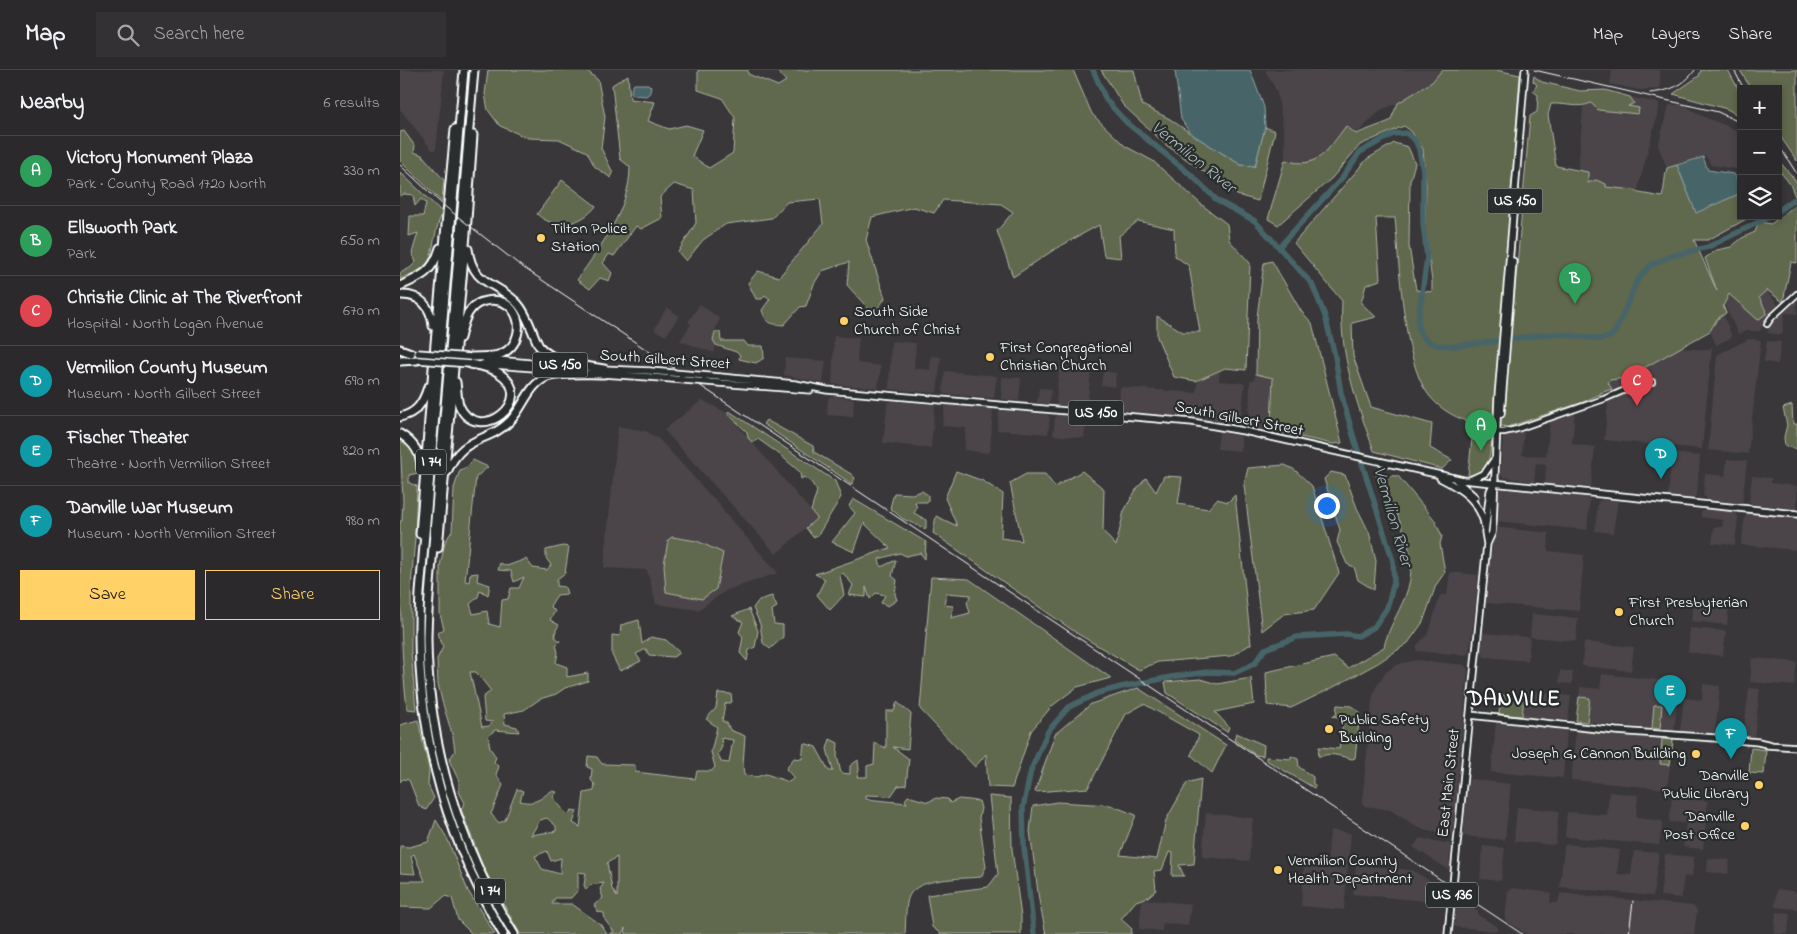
<!DOCTYPE html>
<meta charset="utf-8">
<style>
:root{--surface:#2b292c;--page:#333134;--text:#f1f3f6;--muted:#a6a6a9;--line:#474548;--accent:#ffd166}
body{margin:0;font-family:"Indie Flower",sans-serif;background:var(--page);color:var(--text)}
.controls{position:absolute;right:15px;top:15px;display:grid;overflow:hidden;border-radius:0px;box-shadow:0 2px 8px #0003}
.controls button{width:45px;height:45px;display:grid;place-items:center;padding:0;border:0;border-bottom:1px solid var(--line);background:var(--surface);color:var(--text);font:25px sans-serif}
.you{position:absolute;left:926px;top:435px;width:18px;height:18px;margin:-12px;border:4px solid #fff;border-radius:50%;background:#1a73e8;box-shadow:0 0 0 8px #1a73e833}
.badge{display:grid;place-items:center;width:32px;height:32px;border-radius:50%;background:var(--accent);color:#fff;font-size:16px;font-weight:700}
.pin{position:absolute;translate:-50% -41px;filter:drop-shadow(0 1px 2px #0008)}
.pin::after{content:'';position:absolute;top:26px;width:18px;height:15px;background:inherit;clip-path:polygon(0 0,100% 0,50% 100%)}
.list{margin:0;padding:0;list-style:none}
h2{display:flex;justify-content:space-between;align-items:center;height:65px;margin:0;padding:0 20px;font-size:21px}
h2 small{font-size:16px;font-weight:400;color:var(--muted)}
.list li{display:grid;grid-template-columns:32px 1fr auto;gap:15px;align-items:center;box-sizing:border-box;height:70px;padding:0 20px;border-top:1px solid var(--line)}
.list b{display:block;font-size:19px;white-space:nowrap}
.list p{margin:0;font-size:16px;white-space:nowrap;color:var(--muted)}
.list em{font-size:16px;font-style:normal;color:var(--muted)}
.actions{display:flex;gap:10px;padding:15px 20px}
.actions a{flex:1;padding:11px 0;border:1px solid var(--accent);border-radius:0px;text-align:center;font-size:18px;color:var(--accent)}
.actions .main{background:var(--accent);color:#111}
.icon{flex:none;width:28px;height:28px;fill:none;stroke:currentColor;stroke-width:2;stroke-linecap:round;stroke-linejoin:round}
.map{position:relative;flex:none;width:1397px;height:864px;overflow:hidden}
header{display:flex;align-items:center;gap:30px;box-sizing:border-box;height:70px;padding:0 25px;background:var(--surface);border-bottom:1px solid var(--line)}
header strong{font-size:24px}
nav{display:flex;gap:28px;margin-inline-start:auto;font-size:18px}
.search{width:350px;height:45px;background:var(--page);display:flex;align-items:center;gap:12px;box-sizing:border-box;padding:0 18px;border-radius:0px;color:var(--muted);font-size:19px}
main{display:flex}
aside{flex:1;background:var(--surface)}
.map>svg:first-child{display:block}
.built{fill:#4b4448}
.green{fill:#61684e;stroke:#b0b4a6;fill-rule:evenodd}
.water{fill:#476568;stroke:#91a3a4}
.lines{fill:none;stroke-linecap:round;stroke-linejoin:round}
.river{stroke:#476568;stroke-width:5.5}
.minor-casing{stroke:#fff;stroke-width:8}
.major-casing{stroke:#fff;stroke-width:9}
.highway-casing{stroke:#fff;stroke-width:11}
.minor{stroke:#2a2d2e;stroke-width:4.5}
.major{stroke:#2a2d2e;stroke-width:5.5}
.highway{stroke:#2a2d2e;stroke-width:7}
.rail{stroke:#fff;stroke-width:1}
.major-bridge-casing{stroke:#fff;stroke-width:9;stroke-linecap:butt}
.major-bridge{stroke:#2a2d2e;stroke-width:5.5}
.poi-dot{fill:#ffd166;stroke:#2a2d2e;stroke-width:2}
.labels{text-anchor:middle;dominant-baseline:central;stroke-width:4.5;stroke-linejoin:round;paint-order:stroke}
.shield{fill:#2a2d2e;stroke:#bfc0c0;stroke-width:1}
.shield-label{font-size:15px;font-weight:bold;fill:#fff}
.poi-label{font-size:16px;fill:#fff;stroke:#2a2d2e;text-anchor:start}
.street-label{font-size:16px;fill:#fff;stroke:#2a2d2e}
.water-label{font-size:18px;font-style:italic;fill:#acbabb;stroke:#2a2d2e}
.district-label{font-size:21px;font-weight:bold;letter-spacing:1px;fill:#fff;stroke:#2a2d2e}
</style>
<header>
<strong>Map</strong>
<div class="search"><svg class="icon" aria-label="search" viewBox="0 0 24 24"><circle cx="10" cy="10" r="6"/><path d="M15 15l6 6"/></svg>Search here</div>
<nav><a>Map</a><a>Layers</a><a>Share</a></nav>
</header>
<main>
<aside>
<h2>Nearby<small>6 results</small></h2>
<ul class="list">
<li><span class="badge" style="background:#2e9e5b">A</span><div><b>Victory Monument Plaza</b><p>Park · County Road 1720 North</p></div><em>330 m</em></li>
<li><span class="badge" style="background:#2e9e5b">B</span><div><b>Ellsworth Park</b><p>Park</p></div><em>650 m</em></li>
<li><span class="badge" style="background:#e0444e">C</span><div><b>Christie Clinic at The Riverfront</b><p>Hospital · North Logan Avenue</p></div><em>670 m</em></li>
<li><span class="badge" style="background:#0f9aa8">D</span><div><b>Vermilion County Museum</b><p>Museum · North Gilbert Street</p></div><em>690 m</em></li>
<li><span class="badge" style="background:#0f9aa8">E</span><div><b>Fischer Theater</b><p>Theatre · North Vermilion Street</p></div><em>820 m</em></li>
<li><span class="badge" style="background:#0f9aa8">F</span><div><b>Danville War Museum</b><p>Museum · North Vermilion Street</p></div><em>980 m</em></li>
</ul>
<div class="actions"><a class="main">Save</a><a>Share</a></div>
</aside>
<div class="map">
<svg width="1397" height="864" viewBox="0 0 1397 864">
<rect width="100%" height="100%" fill="#39373a"/>
<filter id="ink" filterUnits="userSpaceOnUse"><feTurbulence type="fractalNoise" baseFrequency=".02" numOctaves="2"/><feDisplacementMap in="SourceGraphic" scale="10" xChannelSelector="R" yChannelSelector="G"/><feConvolveMatrix kernelMatrix="1 2 1 2 8 2 1 2 1" color-interpolation-filters="sRGB"/></filter>
<g filter="url(#ink)">
<path class="built" d="M0,0H44L36,80H32L0,39Z
M865,0H1042L1032,12L998,33L981,40L956,64L946,56L920,89L898,95L885,90V69L877,22Z
M1212,0H1260V19L1240,20L1210,14Z
M1230,27L1259,33V38L1237,122L1234,120L1206,117L1188,113L1178,100L1183,37L1191,33L1227,36L1233,33Z
M1269,35H1284L1302,46L1341,62V106L1336,99L1311,95L1306,86L1267,98L1258,76Z
M1365,219L1379,236L1365,250L1360,261H1346L1338,264L1324,234L1329,223L1355,229Z
M1397,229V244L1385,243L1382,265L1368,263L1369,256Z
M300,234L320,249L316,257L313,270L316,275L314,283L280,271L291,254L288,252Z
M267,237L279,246L266,266L254,260Z
M1323,244L1332,267L1316,275L1310,261L1318,246Z
M434,266L459,268L457,288L458,293L481,296L478,318L432,314Z
M1349,269L1361,270L1348,384L1308,380L1317,285Z
M493,271L516,273L514,298L530,300L531,286L541,287L537,323L489,319L491,272Z
M1367,271L1381,272L1378,294L1364,292Z
M1273,277L1306,280L1312,277L1302,379L1204,370L1208,332L1231,322L1232,312L1243,304L1251,288Z
M385,288L426,291L423,313L384,305Z
M659,298L691,301L687,337L658,335L656,331Z
M820,300L819,311L845,313L840,355L790,347L720,340L719,337L720,317L796,323L798,310Z
M545,301L597,306L594,327L593,328L545,324L543,321Z
M703,301L716,303L715,317L701,315Z
M1226,303L1228,314L1200,326L1198,314Z
M856,304L873,308L869,361L849,356L850,311L854,309Z
M602,307L621,308L619,331L601,329Z
M639,318L651,319L649,334L637,333Z
M430,326L454,329L453,347L427,345L428,329Z
M302,330L327,343L417,448L376,484L264,360Z
M492,331L535,335L531,378L483,373L487,336L489,332Z
M545,335L592,339L593,342L590,382L586,383L564,380L566,358L542,356Z
M601,340L648,345L650,347L648,364L597,360L599,342Z
M1175,341L1172,374L1195,377L1191,416L1189,417L1145,414L1146,394L1136,393L1134,412L1104,407L1100,405L1103,367L1124,360L1122,385L1146,386L1150,351Z
M657,345L687,348L684,368L653,365L655,348Z
M218,356L246,361L260,370L308,423L319,433L324,442L378,503L327,520L298,540L256,534L247,500L204,498Z
M819,362L840,366L841,368V381L817,379Z
M1272,383L1300,386L1297,425L1294,428L1268,426Z
M1327,389L1347,391L1342,433L1308,430L1303,425L1305,404L1325,406Z
M1352,406L1371,408V413L1397,416V439L1351,434L1349,431Z
M1102,419L1186,427L1190,430L1187,460L1095,451L1098,426L1100,420Z
M1202,429L1218,430L1213,463L1195,461L1198,432Z
M1305,439L1336,443L1338,447L1335,475L1312,473L1314,457H1322L1323,450L1301,447V442Z
M1348,443L1397,448V480L1341,475L1345,446Z
M1094,457L1149,463L1148,481L1184,485L1179,541L1086,533Z
M1050,502L1078,505L1075,541L1069,583L1065,585L1016,581L1017,575L1027,565L1031,556L1040,525H1047Z
M1316,532L1329,533L1327,555L1291,551L1293,534L1316,537Z
M1132,544L1178,548L1176,571L1130,567L1128,591L1085,587L1081,584L1083,563L1130,567Z
M1290,558L1326,561L1323,586L1288,582Z
M1184,572L1234,577L1231,601L1182,596Z
M1352,588L1397,592L1394,616L1350,612Z
M1017,590L1064,595L1068,599L1053,761L1050,764L1028,761L1016,756L990,740L965,736L962,733L972,629L976,617L985,603L993,597L1002,593Z
M1160,600L1173,602L1172,614L1159,613Z
M1202,604L1279,612L1274,661L1187,652L1190,628L1179,627L1180,617L1200,619Z
M1303,614L1320,616L1315,664L1280,661L1284,628L1302,630Z
M1349,618L1360,619L1354,668L1343,667Z
M1124,621L1171,626L1168,650L1122,646Z
M1096,653L1167,660L1163,708L1091,702Z
M1176,660L1262,669L1260,694L1270,695L1267,719L1172,710L1171,709Z
M1069,709L1111,714L1105,770L1063,766Z
M1209,722L1238,725L1236,748L1263,751L1259,775L1165,767L1167,742L1207,745Z
M1272,727L1308,731L1303,779L1283,777L1286,753L1269,752Z
M1117,737L1159,741L1156,773L1152,775L1114,771Z
M806,743L853,748L849,791L802,787Z
M930,760L951,763L944,840L901,836L904,795L927,797Z
M1020,768L1051,774L1049,800L1013,777Z
M1167,774L1220,780L1217,803L1219,804L1231,805L1234,781L1259,783L1253,826L1160,817L1164,776Z
M1083,776L1105,778L1101,811L1080,809Z
M1265,784L1294,787L1292,807L1284,806L1281,828L1260,826Z
M1308,788L1330,790L1328,804L1307,802Z
M956,795L1012,800L1047,821L1045,833L953,824Z
M1112,818L1151,823L1150,833H1158L1160,823L1293,836L1297,840L1294,864H1126L1105,850L1108,821Z
M1377,819L1397,822V839L1375,837Z
M1057,828L1078,842V845L1098,857L1097,861L1056,857L1054,856Z
M742,829L791,834L788,856L763,853L762,861L739,859Z
M1376,842L1390,843L1388,864H1374Z"/>
<path class="green" d="M88,0H186L198,10L205,47L201,78L213,103L211,108L195,97L187,82L159,69L128,68L100,56L88,40L85,24Z
M298,0H348V4L378,16L386,11L376,0H673L692,44L725,76L753,91L802,135L827,154L829,170L850,193L846,300L825,298L796,311L774,307L757,267V246L783,262H800L789,196L775,186L774,159L738,151L719,166L721,188L704,186L699,155L655,179L613,207L597,161L613,142L601,134L543,130L534,143L514,137L472,147L466,170L485,228L474,245L447,215L449,192L422,201L414,214L406,236L400,237L384,255C371,254 366,254 362,240L370,229L365,225L362,229H356L348,213L358,201L379,207L423,154L420,129L387,132L372,148L326,154L303,170L286,191L278,182L296,153L294,120L274,114L260,127L262,148L241,159L236,156L214,186L209,184L203,193L212,203L209,211L200,208L190,219L177,210C200,177 230,139 230,97L220,89L212,15L228,5L230,29L255,32L248,51L269,59L286,55L303,60L292,86L309,98L333,83L335,48L322,28L298,20Z
M701,0H734L742,35L770,49L790,63L841,95L855,96L865,57L875,61L858,131L837,125L766,75L723,35Z
M1042,0H1096L1120,5L1103,235H1112L1114,231L1130,46L1137,42L1138,25L1133,21L1137,15L1133,11L1134,6L1142,12L1180,21L1205,20L1230,27L1234,33L1228,36L1239,38L1238,44L1198,40L1191,33C1179,39 1165,33 1151,34L1148,45L1156,96L1188,102V113L1196,110L1206,114V117L1234,120L1239,123L1262,127C1265,118 1264,108 1267,98L1277,95L1296,142L1341,123V146H1352L1308,170H1294L1317,221L1305,188L1317,180L1331,177L1342,168L1355,162L1359,152L1371,154L1397,134V193L1391,192L1383,232L1367,220L1359,227L1367,243L1358,250L1329,224L1323,236L1326,243L1317,249L1310,261L1226,308L1210,310L1208,313L1212,319L1200,323V326L1198,325L1183,332L1120,353L1107,357L1093,354L1086,358L1083,357C1062,350 1042,343 1028,324C1003,292 999,191 995,148H976L980,210L966,215L961,233L976,247L952,253L953,286L971,337L1032,354L1030,378L1052,390L1042,399L974,381C956,331 939,284 942,231L894,173L967,89L994,73L1008,77L1015,93L1010,111L1009,176L1016,220L1032,222V212L1025,156L1026,115L1023,79L1011,61L1004,56L960,75L932,108L878,155L868,149L885,90C918,101 928,79 946,56L956,64L990,51L998,33L1032,12Z
M1301,0H1328L1341,24V47L1327,39L1273,24L1299,6Z
M1340,0H1397V91L1378,63V19H1351Z
M4,61L15,76L14,82L22,85L44,110L42,132L0,91V62Z
M1378,90L1392,106L1397,114V131L1390,114L1378,99Z
M0,102L42,142C41,148 38,152 37,158C28,192 37,194 0,209V203L10,198L16,192L12,183L18,163L9,166L10,146H23L26,133L21,129L15,136L13,125L4,124L0,126Z
M162,110L196,136C183,154 154,161 137,144Z
M872,191L901,241L912,253L942,373L933,374L882,363L879,358L871,354L873,308L856,304L857,247L864,193Z
M315,262H320L321,271H344L348,276H363L364,288L356,293L339,289L340,285L336,282L316,275L313,270Z
M1392,335L1393,354H1397V379L1385,376L1384,367L1387,355L1383,338Z
M329,341L435,411L441,427L418,465L413,467L406,458L417,448L411,441L417,421L411,412L404,407L401,409L400,402L379,384L358,369L352,372L348,368L347,362L327,343Z
M366,350L413,376L414,382L451,404L455,408L452,414L363,354Z
M1073,360L1092,368V371C1089,387 1089,406 1068,405Z
M0,368C13,380 15,386 18,403L9,405V413L17,416L15,468L11,516V581L16,640L7,639C0,578 0,513 0,451H2L3,431Z
M73,390L88,397L76,407L65,511L69,512L70,504L78,503L77,511L90,515L88,525L80,520L78,527L70,534L73,544L87,541L89,554L100,557L102,530L108,529L111,518H119L124,507L114,512L111,501L98,500L100,493L107,496L126,489L133,498L147,500L151,495L146,488V480L163,476L169,477L165,503L157,509V516L165,517L167,524L157,525L150,536L155,541L150,550L159,555L156,560L155,567L160,571L156,575L158,582L156,593L167,597V607L188,603V611L165,618L156,624L140,629L124,640L104,644L105,654L117,657L119,662L95,660L88,666L90,678L96,687L94,692L99,697L96,704L103,715L91,744L99,753L105,750L117,719L123,721L120,731C135,735 140,729 151,721L157,722L153,727L167,745L172,740L177,741L173,753L180,757L184,723L194,721L195,715L191,710L192,699L187,697L188,686L197,687L202,694L235,695V702L295,709L297,701H312L315,697L311,682L317,657L306,649L316,638L318,623L331,624L332,632L325,634L322,651L327,653L330,660L345,666L343,695L344,705L356,707L366,704L389,712L394,708L386,699L394,688L402,689L404,673L416,677L429,701H433L427,679L430,669L438,673L437,686L441,703L450,704V696L458,690L459,700L457,707H467V696L474,694L475,673L486,678V641H494L497,632L511,644L508,679L493,677L509,689L506,715L498,716L491,726L466,725V729L507,733L505,730L508,726L528,732L536,728L548,729L550,733L559,729L579,731L581,738L579,748L586,797L581,807C562,809 518,807 509,826C505,834 506,854 505,864H226L225,858L223,864H210L214,862L205,850L204,843L198,842L194,835L203,828L200,819L204,813L190,815L186,820L184,815L186,803L178,802V820L171,828H155L152,834H172L200,854L207,864H120L83,797L61,739L65,733L59,722V711L49,690L55,681L53,667L42,631L38,614L37,589L43,577L38,563L44,559L40,544V496L45,472L52,461L54,418L60,400L67,397ZM70,602H76L91,621L83,627L85,651L93,652L89,656L82,657ZM321,668L333,670L329,693L321,692L318,684L322,677ZM147,748L156,756V761L131,765L140,750ZM147,781L151,791L161,788L160,804L142,799L135,786ZM217,787V827L212,819L207,793Z
M885,395L895,400L912,416L939,503L914,540L884,544L862,561L844,415L848,398Z
M556,401L583,411L603,424L601,468L622,471L610,413L626,404H645L655,417L682,401L704,419L703,461L716,476L724,441L736,420L746,408L756,422L764,406L782,407L778,434L808,439L817,429L828,432L835,425L851,574L831,586L758,592L739,600L678,564L533,463L536,446L557,456L545,428Z
M931,402L945,405L957,438L969,462L976,491L974,520L958,510L954,497L947,494L937,472L940,460L924,409Z
M976,405L998,406L1034,449L1042,466L1040,474L1045,502L1036,515L1023,552L1008,573L978,593L930,619L891,638L867,635L866,602L934,587L948,598L984,577C988,559 998,544 1005,527C1023,482 996,444 976,405Z
M522,421L528,425V432H515L517,438L514,443L526,450V459L503,449L490,438L494,423L512,424Z
M453,429L526,472L525,489L520,483L506,486L500,483L479,489L481,497L496,490L492,506L497,510L495,524L497,530L488,536L481,533L485,525L476,523L470,529L466,517V527L449,525L453,515L443,503L440,506L444,525L430,540L417,525L425,509L415,504L490,478L464,453L454,482L432,472L455,443L449,436Z
M272,467L297,471L323,483L316,519L302,529L266,522L264,495L268,470Z
M531,507L569,509L711,608L677,617L652,636L631,661L612,718L588,717L586,684L575,697L520,639ZM546,523L571,525L567,532L570,543L551,548L553,536L544,535Z
M372,526L377,537L372,540L374,554L383,555V567L370,579L363,573L360,554L353,538L359,530Z
M349,539L358,561L355,577L349,580L347,591L340,583L343,567L339,562L343,552L332,546Z
M239,550L242,574L251,567L266,570L280,583L273,587L249,585L246,579L236,584L241,591L220,601L212,585V565L220,566L221,555Z
M851,608L854,634L815,642L829,657L827,662L767,623L765,612L800,609L817,614Z
M738,618L826,675L812,703L791,685L799,665L744,634L726,644L688,718L635,722L655,664L691,634Z
M1101,625L1124,627L1122,646L1099,644Z
M1179,627L1190,628L1187,652L1176,651Z
M937,635L951,636L960,642L955,688L952,689C943,687 931,682 922,686H918L919,677L939,679L941,666L944,667L945,662L942,661L943,648L932,646L936,645Z
M1254,635H1262L1260,659L1252,658Z
M18,650L29,699L28,715L34,728L26,740L19,736L9,710L3,709L0,712V655Z
M836,663L864,675L863,686L856,685L834,670Z
M1262,669L1273,670L1270,695L1260,694Z
M1351,678L1366,680L1364,704L1349,703Z
M891,686L898,689L899,697L913,707V714L916,716L914,718L866,690V687L891,689Z
M801,709L794,794L779,795L784,806H772L773,783L769,782L762,800L754,801L756,820L748,827L736,831L721,849L732,859L731,864H646L639,830L630,761L633,736L657,732L710,735L736,745L720,785L757,789L766,750L787,713Z
M589,726L611,728L612,779L621,847V864H541L532,857L527,825L588,817L598,804Z
M36,750L47,768L68,821L95,864H72L58,850L52,828L45,826L31,838L0,837V811H25L14,784L11,786L15,804L0,803V776L9,777L28,772Z"/>
<path class="water" d="M775,0H850L864,37L865,57L855,96L841,95L790,63L781,49Z
M234,14H248L251,17L250,23L246,26L234,25L231,22L232,17Z
M1303,87L1308,100L1334,104L1341,117V123L1296,143L1277,95Z"/>
<g class="lines">
<path class="river" d="M1378,141L1393,130
M879,177L942,108L960,82L993,64L1006,63L1015,70L1019,79L1023,101V154L1027,188L1018,251L1019,262L1026,270L1036,275L1056,276L1141,265L1160,264L1201,269L1212,266L1217,258L1238,209L1251,195L1271,186L1308,177L1371,146
M634,864L624,777L623,738L631,700L648,661L669,637L698,623L721,617L771,607L807,602L834,603L854,594L865,579L897,567L946,564L958,566L974,557L987,538L994,512L993,491L953,365L941,323L935,286L925,246L912,214L855,151L818,131L791,105L726,52L706,30L693,0"/>
<defs>
<path id="minor" d="M1367,254L1371,248L1397,224
M1098,362H1104L1117,359L1204,329L1244,312H1252"/>
<path id="major" d="M85,289L175,297
M82,294L172,301
M202,299L250,301
M202,304L249,307
M320,307L395,314L427,320L792,352L844,361L1063,410L1397,444
M319,313L410,320
M1101,344L1113,191
M1040,408C1062,419 1081,432 1085,458
M1056,410L1075,427
M1070,410L1085,403L1094,390
M1087,474L1092,463L1093,454L1098,327L1125,0
M1070,645L1216,661L1315,668L1358,672L1371,675
M1367,675L1397,677
M1048,864L1087,474L1085,462L1090,421L1093,415"/>
<path id="highway" d="M64,0L20,523C13,648 40,756 103,864
M74,0C64,105 57,209 47,314C42,373 36,431 32,490C30,517 27,543 27,570C28,673 59,777 114,864
M68,179C73,217 97,211 118,234C128,245 132,263 139,276C155,294 182,295 204,299
M0,216C21,207 33,202 40,178
M0,225C21,224 31,237 33,256
M60,268C62,260 64,249 69,242C78,228 101,226 112,239C124,254 118,277 101,284C92,288 80,286 70,287
M0,279L11,283
M0,291L18,290
M56,312C57,319 57,329 59,335C77,377 140,330 99,303C91,297 80,296 70,294
M0,347C17,343 23,333 28,317
M0,364C13,372 21,382 21,398
M47,402C63,364 87,374 110,351C124,337 128,315 147,307C161,302 188,304 204,304
M20,464L35,273L55,59
M38,478L66,164L73,65"/>
</defs>
<use href="#minor" class="minor-casing"/>
<use href="#major" class="major-casing"/>
<use href="#highway" class="highway-casing"/>
<use href="#minor" class="minor"/>
<use href="#major" class="major"/>
<use href="#highway" class="highway"/>
<path class="rail" d="M1134,0L1318,42L1341,53
M1334,0L1344,19
M1250,23C1269,21 1284,16 1295,0
M1378,74L1397,104
M0,95L43,135L121,196L1122,864
M1229,864L1233,831"/>
<defs>
<path id="major-bridge" d="M18,283L70,287
M18,290L70,294
M250,301L320,307
M249,307L319,313"/>
</defs>
<use href="#major-bridge" class="major-bridge-casing"/>
<use href="#major-bridge" class="major-bridge"/>
</g>
</g>
<g class="poi-dot">
<circle cx="141" cy="168" r="5"/>
<circle cx="444" cy="251" r="5"/>
<circle cx="590" cy="287" r="5"/>
<circle cx="1219" cy="542" r="5"/>
<circle cx="929" cy="659" r="5"/>
<circle cx="1296" cy="684" r="5"/>
<circle cx="1359" cy="715" r="5"/>
<circle cx="1345" cy="756" r="5"/>
<circle cx="878" cy="800" r="5"/>
</g>
<g class="labels">
<g class="shield">
<rect x="1087.5" y="118.5" width="55" height="25" rx="4"/>
<rect x="132.5" y="282.5" width="55" height="25" rx="4"/>
<rect x="668.5" y="330.5" width="55" height="25" rx="4"/>
<rect x="16" y="379.5" width="30" height="25" rx="4"/>
<rect x="75" y="808.5" width="30" height="25" rx="4"/>
<rect x="1026" y="812.5" width="52" height="25" rx="4"/>
</g>
<g class="shield-label">
<text x="1115" y="131">US 150</text>
<text x="160" y="295">US 150</text>
<text x="696" y="343">US 150</text>
<text x="31" y="392">I 74</text>
<text x="90" y="821">I 74</text>
<text x="1052" y="825">US 136</text>
</g>
<g class="poi-label">
<text x="151" y="159">Tilton Police<tspan x="151" dy="18">Station</tspan></text>
<text x="454" y="242">South Side<tspan x="454" dy="18">Church of Christ</tspan></text>
<text x="600" y="278">First Congregational<tspan x="600" dy="18">Christian Church</tspan></text>
<text x="1229" y="533">First Presbyterian<tspan x="1229" dy="18">Church</tspan></text>
<text x="939" y="650">Public Safety<tspan x="939" dy="18">Building</tspan></text>
<text x="1286" y="684" text-anchor="end">Joseph G. Cannon Building</text>
<text x="1349" y="706" text-anchor="end">Danville<tspan x="1349" dy="18">Public Library</tspan></text>
<text x="1335" y="747" text-anchor="end">Danville<tspan x="1335" dy="18">Post Office</tspan></text>
<text x="888" y="791">Vermilion County<tspan x="888" dy="18">Health Department</tspan></text>
</g>
<g class="street-label">
<text transform="translate(265 290) rotate(4)">South Gilbert Street</text>
<text transform="translate(839 349) rotate(11)">South Gilbert Street</text>
<text transform="translate(1049 713) rotate(-84)">East Main Street</text>
</g>
<g class="water-label">
<text transform="translate(793 88) rotate(39)">Vermilion River</text>
<text transform="translate(992 447) rotate(74)">Vermilion River</text>
</g>
<g class="district-label">
<text x="1114" y="630">DANVILLE</text>
</g>
</g>
</svg>
<div class="controls">
<button>+</button>
<button>−</button>
<button><svg class="icon" aria-label="layers" viewBox="0 0 24 24"><path d="M12 4l9 5-9 5-9-5zM3 14l9 5 9-5"/></svg></button>
</div>
<div class="you"></div>
<div class="pin badge" style="left:1081px;top:381px;background:#2e9e5b">A</div>
<div class="pin badge" style="left:1175px;top:234px;background:#2e9e5b">B</div>
<div class="pin badge" style="left:1237px;top:336px;background:#e0444e">C</div>
<div class="pin badge" style="left:1261px;top:409px;background:#0f9aa8">D</div>
<div class="pin badge" style="left:1270px;top:646px;background:#0f9aa8">E</div>
<div class="pin badge" style="left:1331px;top:689px;background:#0f9aa8">F</div>
</div>
</main>
